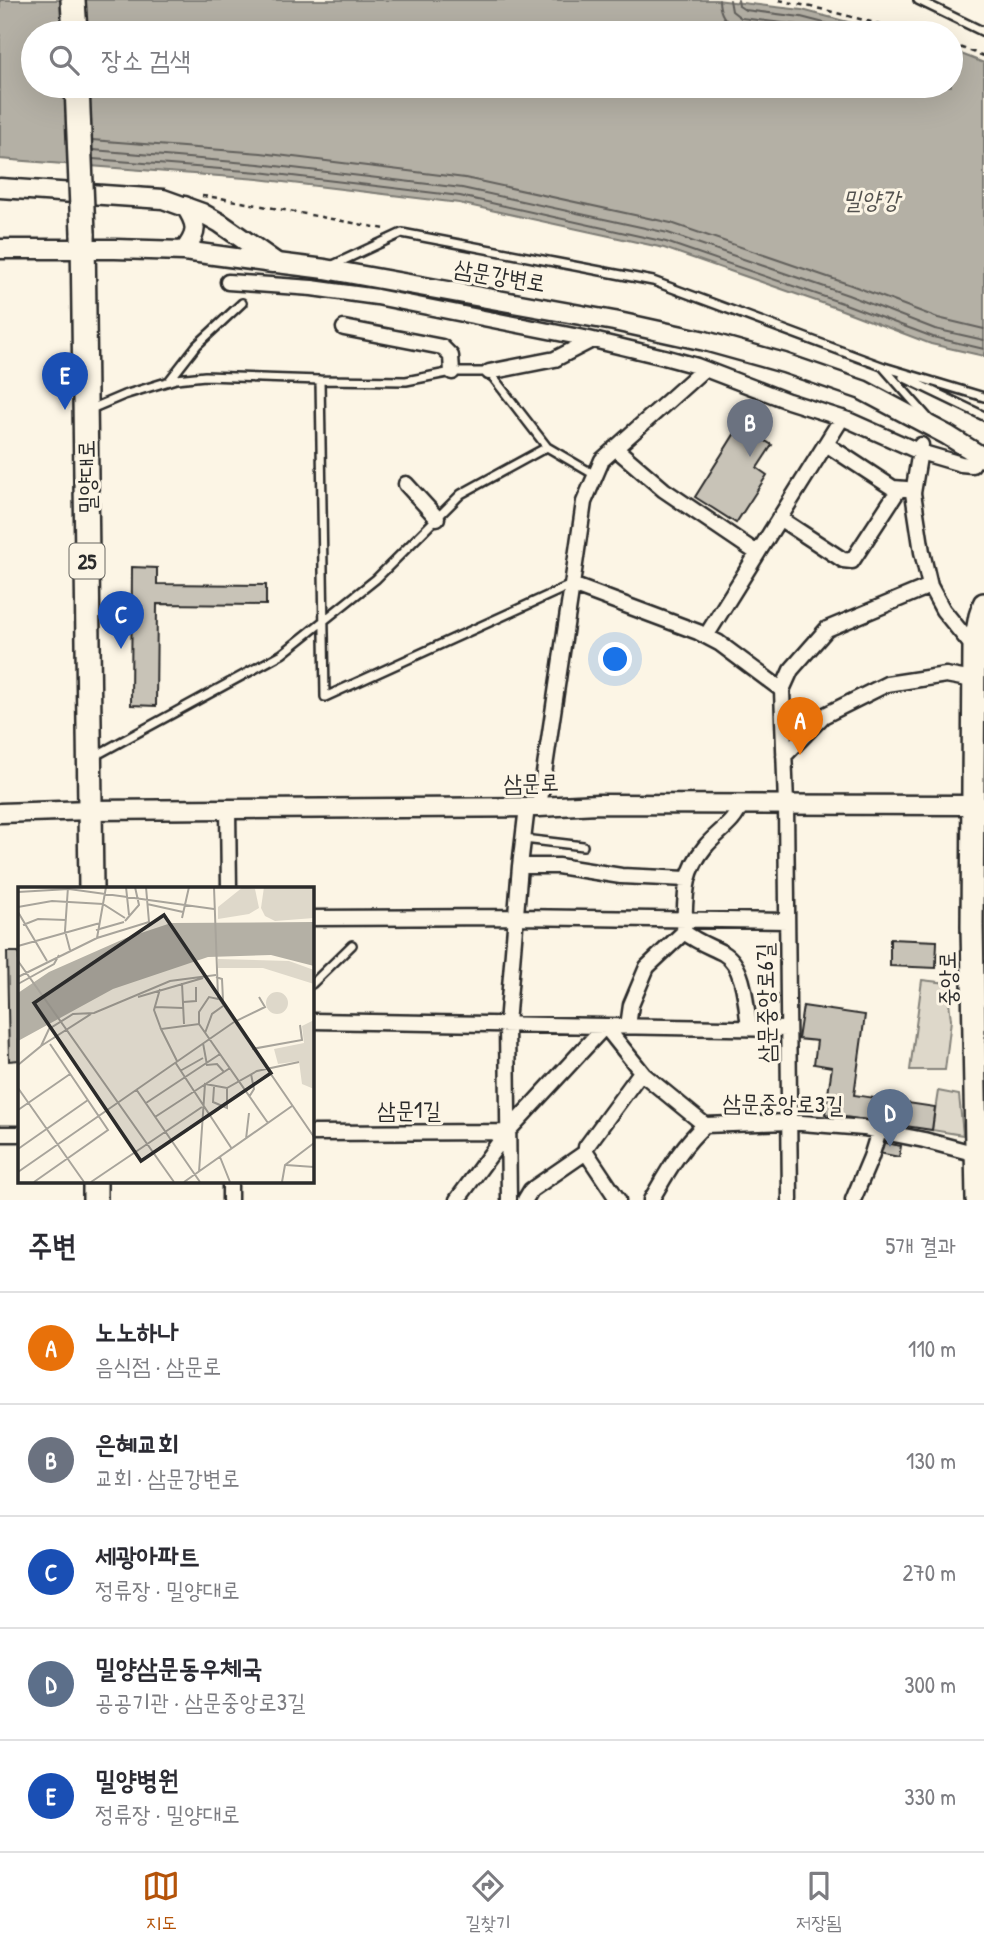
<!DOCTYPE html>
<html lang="ko">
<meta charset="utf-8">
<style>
:root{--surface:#fff;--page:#f7f7f7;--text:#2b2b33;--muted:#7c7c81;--line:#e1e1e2;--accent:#b45309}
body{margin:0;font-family:"Patrick Hand","Poor Story",sans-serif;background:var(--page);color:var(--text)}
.you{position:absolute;left:616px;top:660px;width:24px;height:24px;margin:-18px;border:5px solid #fff;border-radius:50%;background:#1a73e8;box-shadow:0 0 0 10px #1a73e833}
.badge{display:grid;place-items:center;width:46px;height:46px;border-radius:50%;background:var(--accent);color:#fff;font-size:23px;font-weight:700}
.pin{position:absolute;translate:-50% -58px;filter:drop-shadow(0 2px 4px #0008)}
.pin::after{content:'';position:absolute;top:37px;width:24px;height:21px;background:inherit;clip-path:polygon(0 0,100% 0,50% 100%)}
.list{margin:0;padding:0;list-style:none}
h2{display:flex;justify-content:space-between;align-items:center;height:91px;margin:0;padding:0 28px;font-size:30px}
h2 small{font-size:23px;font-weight:400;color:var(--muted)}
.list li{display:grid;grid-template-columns:46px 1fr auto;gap:21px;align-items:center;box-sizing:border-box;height:112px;padding:0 28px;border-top:2px solid var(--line)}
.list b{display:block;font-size:26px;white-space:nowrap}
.list p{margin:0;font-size:23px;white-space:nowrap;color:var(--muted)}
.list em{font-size:23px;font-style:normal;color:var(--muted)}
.icon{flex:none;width:38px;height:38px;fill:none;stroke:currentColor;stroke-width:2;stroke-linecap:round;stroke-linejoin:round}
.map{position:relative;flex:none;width:984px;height:1200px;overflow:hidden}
.search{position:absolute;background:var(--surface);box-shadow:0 7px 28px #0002;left:21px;right:21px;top:21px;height:77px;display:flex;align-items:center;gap:18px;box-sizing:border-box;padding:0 24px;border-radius:38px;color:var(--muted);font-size:26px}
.sheet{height:651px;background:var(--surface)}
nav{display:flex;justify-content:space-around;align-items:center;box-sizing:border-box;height:98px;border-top:2px solid var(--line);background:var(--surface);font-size:19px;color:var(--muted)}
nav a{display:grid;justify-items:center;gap:4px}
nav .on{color:var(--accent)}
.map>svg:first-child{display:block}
.green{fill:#ded8ca;stroke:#84827a;stroke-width:2}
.water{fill:#b4b0a5;stroke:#7d7b74;stroke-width:2}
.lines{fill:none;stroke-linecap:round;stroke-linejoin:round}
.shore{stroke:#62605c;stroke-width:2}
.building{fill:#c8c3b7;stroke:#2b2b2b;stroke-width:2}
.service-casing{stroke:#2b2b2b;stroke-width:12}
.minor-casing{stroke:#2b2b2b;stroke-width:19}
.tertiary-casing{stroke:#2b2b2b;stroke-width:23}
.secondary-casing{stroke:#2b2b2b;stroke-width:26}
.primary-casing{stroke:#2b2b2b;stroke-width:28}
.path{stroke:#2b2b2b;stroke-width:2.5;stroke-dasharray:5 5;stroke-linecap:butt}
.service{stroke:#fcf5e5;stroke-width:7}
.minor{stroke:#fcf5e5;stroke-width:14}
.tertiary{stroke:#fcf5e5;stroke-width:18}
.secondary{stroke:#fcf5e5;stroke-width:21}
.primary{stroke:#fcf5e5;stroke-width:23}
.primary-bridge-casing{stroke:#2b2b2b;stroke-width:28;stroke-linecap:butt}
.primary-bridge{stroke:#fcf5e5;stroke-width:23}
.labels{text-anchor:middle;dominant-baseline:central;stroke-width:6;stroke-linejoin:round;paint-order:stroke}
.shield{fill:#fcf5e5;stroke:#6a6863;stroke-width:2}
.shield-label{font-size:21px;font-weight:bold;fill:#2b2b2b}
.street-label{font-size:23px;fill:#2b2b2b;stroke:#fcf5e5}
.water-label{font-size:24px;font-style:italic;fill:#545350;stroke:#fcf5e5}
.inset-road{fill:none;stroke:#a8a49b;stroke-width:2}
.view{fill:#2b2b2b;fill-opacity:0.15;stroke:#2b2b2b;stroke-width:3.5}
.inset-edge{fill:none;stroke:#2b2b2b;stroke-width:3.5}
</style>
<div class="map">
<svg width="984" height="1200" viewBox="0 0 984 1200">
<rect width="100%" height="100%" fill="#fcf5e5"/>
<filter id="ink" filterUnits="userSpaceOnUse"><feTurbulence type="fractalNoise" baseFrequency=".0143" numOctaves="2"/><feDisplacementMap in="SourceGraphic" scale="14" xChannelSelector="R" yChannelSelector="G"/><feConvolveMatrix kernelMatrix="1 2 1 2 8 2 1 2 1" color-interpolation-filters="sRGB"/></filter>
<g filter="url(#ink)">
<path class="green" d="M922,980L947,983L951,1020L945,1070H910Z
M938,1091L959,1095L963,1135L932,1130Z"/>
<path class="water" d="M0,0H716L802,10L890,33H33V86H951V50L984,63V356L931,344L842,310L664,248L459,203L258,179L0,159Z"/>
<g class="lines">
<path class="shore" d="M719,0C720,33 751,30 776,33
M730,0L732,11L741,18L799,25L829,33
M738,0L739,6L745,10L801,17L863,33
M92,140L261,153L465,178L671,223L851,285L938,318L984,329
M93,150L259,164L462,188L668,233L848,295L935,329L984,340
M93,159L259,172L460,196L666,242L845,304L933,337L984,349"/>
</g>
<path class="building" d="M740,425L772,445L757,468L767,475L736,523L695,497Z
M132,567L157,568V584L266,585V605L157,604L156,706L131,705Z
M890,939L937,941L936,968L890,966Z
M7,952H19V1060L9,1061Z
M803,1006L865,1015L854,1095L935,1107L932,1130L825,1114L832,1067L814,1064L817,1041L798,1039Z
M881,1142L901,1146L899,1157L879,1153Z"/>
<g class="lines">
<defs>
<path id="service" d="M918,0L984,32
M331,266L402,233L653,281L884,367L984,397
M884,368L929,419
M903,377L984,416
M320,380L325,697L571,585
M169,381L197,345L242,303
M91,409L124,395L176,379L205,376L320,380L406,381L452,372H489L547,447L595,475
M93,757L282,654L376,579L461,494L547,447
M524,839L583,846
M312,984L352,945"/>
<path id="minor" d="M228,282L312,288L377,297L589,339L664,357L697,366L788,401L848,420L920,452L961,464L972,465L979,455
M344,328L442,347L451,356L452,372
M489,372L555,359L592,340
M826,444L893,488L906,489
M921,445L913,493L922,552L930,586
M615,448L664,490L757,553
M406,484L437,518
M779,518L843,560L852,561L899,489
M572,585L584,502L602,460L704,369
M706,636L842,418
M782,690L791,670L827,629L930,586L943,610L974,648H977
M784,756L823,716L887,684L946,675L973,680
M741,805C734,824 717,832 705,847C682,875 686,898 684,932C697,942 709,946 723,953C745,965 746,1005 749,1028
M539,807L572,585L698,632L719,643L782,690L786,805L790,1200
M228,809L229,889
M520,866H558L621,876L687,879
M312,918L515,917L787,921
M312,1021L788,1029
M628,1026L631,1005L647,967L684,932
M312,1133L507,1132
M0,1134H19
M230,1181V1200
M457,1200L507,1132L605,1026L644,1075L705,1125L789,1122L864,1128L924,1140L984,1156
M509,1200L507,1024L520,866L527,807
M525,1200L531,1190L586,1152
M618,1200L586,1152V1147L641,1072
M651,1200C667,1173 681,1146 705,1125
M853,1200L871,1157L879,1131"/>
<path id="tertiary" d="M0,188L163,199L202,213L220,223L277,263L325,269L614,321L705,341L784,363L862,390L947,435L984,458
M0,249H115L184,251L273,263
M184,251C198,233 198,225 185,206
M0,813L90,810L539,807L598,804L972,805"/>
<path id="secondary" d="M977,1200L972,926L974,648L980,616L984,604"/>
<path id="primary" d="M73,0L75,33
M83,233L91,889
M95,1181V1200"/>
</defs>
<use href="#service" class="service-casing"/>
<use href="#minor" class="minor-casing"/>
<use href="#tertiary" class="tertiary-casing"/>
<use href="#secondary" class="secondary-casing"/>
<use href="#primary" class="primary-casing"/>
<path class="path" d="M779,0L825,10L914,33
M951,44L984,56
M202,196L220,198L385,229"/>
<use href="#service" class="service"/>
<use href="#minor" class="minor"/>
<use href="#tertiary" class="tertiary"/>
<use href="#secondary" class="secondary"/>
<use href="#primary" class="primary"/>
<defs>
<path id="primary-bridge" d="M77,86L83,233"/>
</defs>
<use href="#primary-bridge" class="primary-bridge-casing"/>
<use href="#primary-bridge" class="primary-bridge"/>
</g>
</g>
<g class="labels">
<rect class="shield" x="69.5" y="543.5" width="35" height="35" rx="5"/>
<g class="shield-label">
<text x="87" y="561">25</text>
</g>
<g class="street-label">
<text transform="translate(500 275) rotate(10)">삼문강변로</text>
<text transform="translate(86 477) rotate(-91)">밀양대로</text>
<text transform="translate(531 782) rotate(-1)">삼문로</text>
<text transform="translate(947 979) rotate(-91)">중앙로</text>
<text transform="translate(765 1003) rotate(-91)">삼문중앙로6길</text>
<text transform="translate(783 1103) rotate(1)">삼문중앙로3길</text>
<text x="409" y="1109">삼문1길</text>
</g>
<g class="water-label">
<text x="871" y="199">밀양강</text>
</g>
</g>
<g transform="translate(18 887)">
<rect width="296" height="296" fill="#fcf5e5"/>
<path d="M225,0L237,2L241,21L231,27L200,32V20ZM246,0H296V31L257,34L247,29L243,21ZM200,72L271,74L296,83V97L245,81H200ZM248 116a11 11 0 1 1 22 0a11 11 0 1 1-22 0ZM296,133V202L284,197L281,174L260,177L256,162L286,156L284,139Z" fill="#ded8ca"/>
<path d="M296,35V79L253,68L190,70L95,102L0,154V106L31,85L108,51L153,36Z" fill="#b4b0a5"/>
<path class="inset-road" d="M50,0L47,44L52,63M108,0L111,28M196,0L200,110L296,250M0,5L51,2L196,22M129,17L165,25M0,20L34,14L85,17L107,31M0,25L29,74M164,31L171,0M107,34L121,18L117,0M5,38L20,32L48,33M78,43L106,35M79,51L88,0M0,59L82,36M0,74L156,295M0,90L79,51L131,35L128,0M164,96L166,137M0,97L36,77L41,68M142,102L136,123L143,142M120,110L185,91M165,115L178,114V100M137,120L165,121M181,137V125L191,110L205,113L204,92L198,90M187,146L194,127L205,119M185,156L189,178L199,177L206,185M23,159L73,127M234,162L284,153L282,138M159,174L143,142L181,137L250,236M157,175L214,262M0,178L23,159L31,142L55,127L76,126L152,94L198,88M162,184L185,171M196,200L195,215L209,221V201M0,201L66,295M118,202L182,295M231,210L236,202L233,187M128,216L202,167M0,223L52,187M137,230L212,181M228,252L231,226M0,262L70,213M202,270L212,295M268,278L296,280M0,285L216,135L247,120L241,110M181,285L187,197L209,201L239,184L281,175M16,295L90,243L32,157M73,295L184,220M166,295L274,219M264,295L267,278L296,256"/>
<path class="view" d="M146,28L253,186L123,274L16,116Z"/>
<rect width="296" height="296" class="inset-edge"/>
</g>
</svg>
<div class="you"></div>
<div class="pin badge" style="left:800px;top:755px;background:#e8710a">A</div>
<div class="pin badge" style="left:750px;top:457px;background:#6b7280">B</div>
<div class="pin badge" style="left:121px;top:649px;background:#1a4fb4">C</div>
<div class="pin badge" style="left:890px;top:1147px;background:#5c6f8a">D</div>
<div class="pin badge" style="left:65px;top:410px;background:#1a4fb4">E</div>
<div class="search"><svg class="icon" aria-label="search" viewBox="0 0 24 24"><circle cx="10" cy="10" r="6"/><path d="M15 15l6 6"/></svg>장소 검색</div>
</div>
<section class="sheet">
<h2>주변<small>5개 결과</small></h2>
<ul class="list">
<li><span class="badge" style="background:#e8710a">A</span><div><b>노노하나</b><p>음식점 · 삼문로</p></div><em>110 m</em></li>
<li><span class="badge" style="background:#6b7280">B</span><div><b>은혜교회</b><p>교회 · 삼문강변로</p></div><em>130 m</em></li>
<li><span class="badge" style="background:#1a4fb4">C</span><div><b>세광아파트</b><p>정류장 · 밀양대로</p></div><em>270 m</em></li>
<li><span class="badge" style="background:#5c6f8a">D</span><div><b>밀양삼문동우체국</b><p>공공기관 · 삼문중앙로3길</p></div><em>300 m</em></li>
<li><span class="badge" style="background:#1a4fb4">E</span><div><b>밀양병원</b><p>정류장 · 밀양대로</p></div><em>330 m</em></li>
</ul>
</section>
<nav>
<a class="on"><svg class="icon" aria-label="map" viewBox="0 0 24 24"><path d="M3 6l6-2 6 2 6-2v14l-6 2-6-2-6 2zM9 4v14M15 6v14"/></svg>지도</a>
<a><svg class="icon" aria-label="directions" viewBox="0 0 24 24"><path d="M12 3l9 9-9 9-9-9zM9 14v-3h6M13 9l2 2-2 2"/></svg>길찾기</a>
<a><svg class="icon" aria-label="saved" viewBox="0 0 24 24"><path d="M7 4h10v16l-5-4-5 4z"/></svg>저장됨</a>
</nav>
